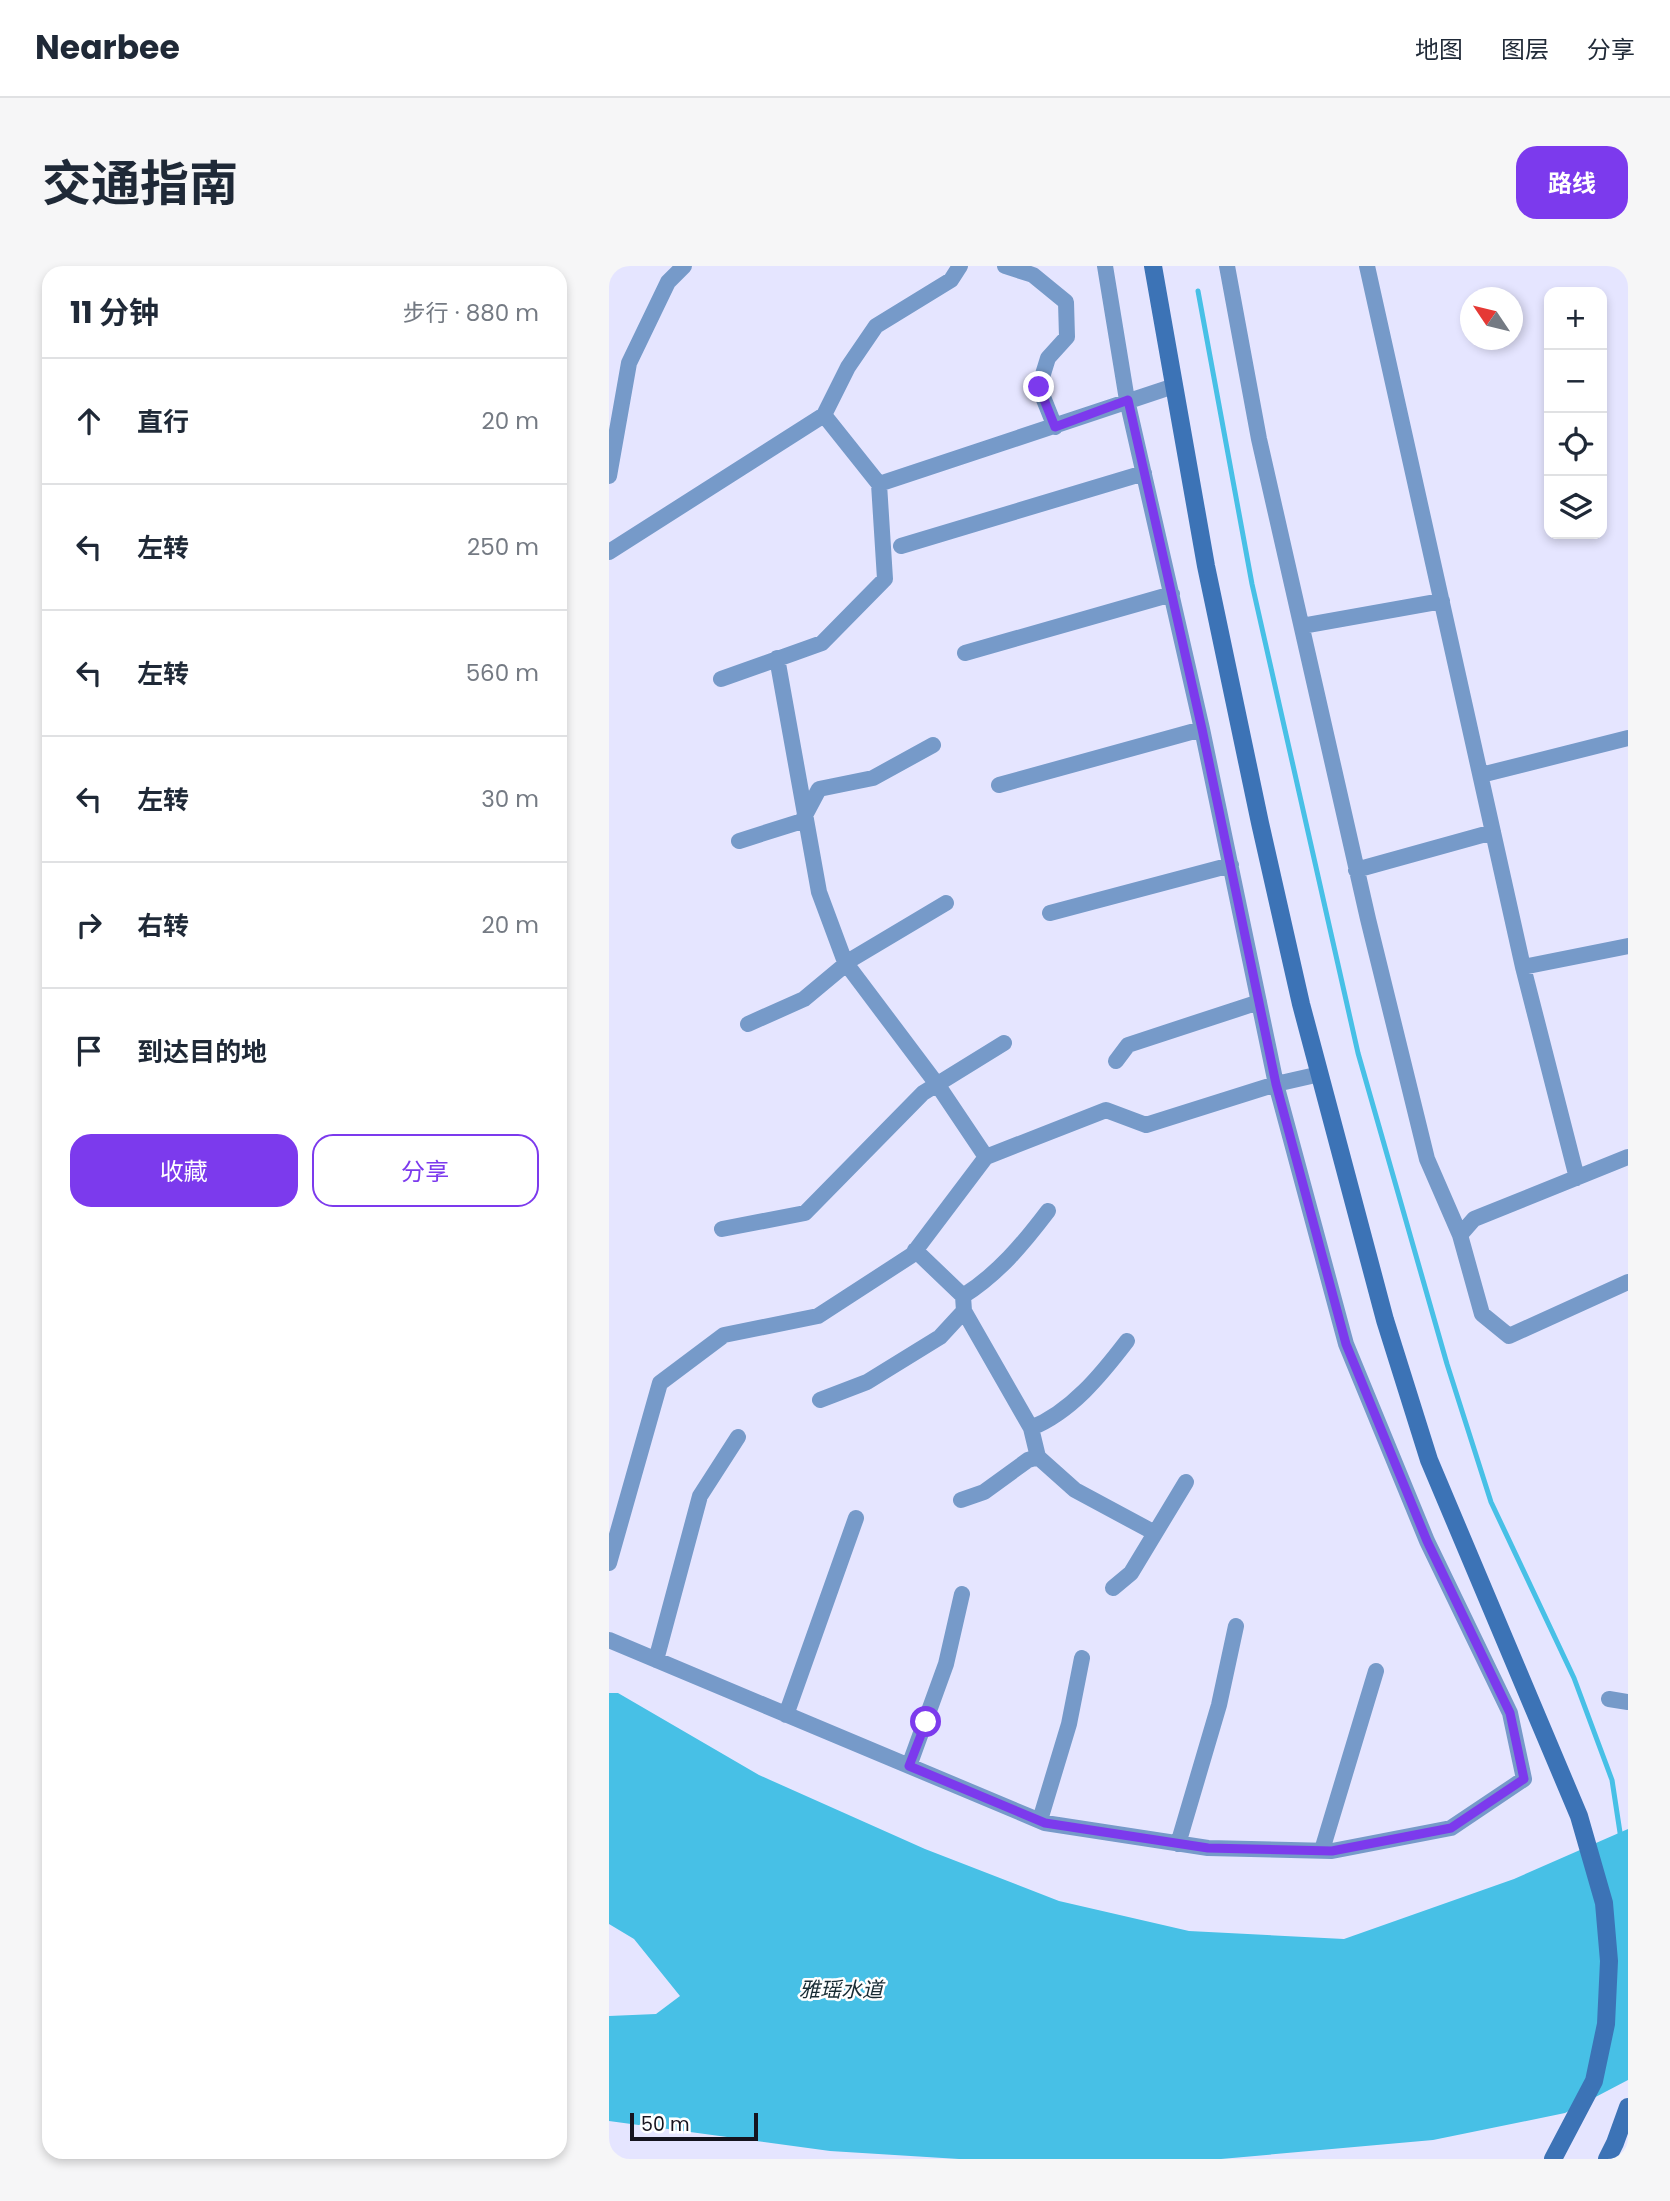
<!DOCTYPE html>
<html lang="zh">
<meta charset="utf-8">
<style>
:root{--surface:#fff;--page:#f6f6f7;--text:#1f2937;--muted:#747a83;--line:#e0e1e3;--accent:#7c3aed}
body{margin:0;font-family:Poppins,"Noto Sans SC",sans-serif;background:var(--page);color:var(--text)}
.controls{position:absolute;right:21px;top:21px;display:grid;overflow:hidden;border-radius:14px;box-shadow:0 4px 10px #0003}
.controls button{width:63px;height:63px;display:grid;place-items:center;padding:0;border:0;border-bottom:2px solid var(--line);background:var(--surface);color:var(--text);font:35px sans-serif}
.compass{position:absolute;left:851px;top:21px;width:63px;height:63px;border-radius:50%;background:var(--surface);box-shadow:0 4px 10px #0003;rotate:305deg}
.scale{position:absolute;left:21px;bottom:18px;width:128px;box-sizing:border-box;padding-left:7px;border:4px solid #15141f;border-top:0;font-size:19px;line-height:24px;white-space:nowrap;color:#15141f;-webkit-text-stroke:5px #fff;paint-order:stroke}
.stop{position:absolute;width:21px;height:21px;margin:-16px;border:5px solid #7c3aed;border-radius:50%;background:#fff}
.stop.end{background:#7c3aed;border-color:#fff;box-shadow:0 2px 7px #0008}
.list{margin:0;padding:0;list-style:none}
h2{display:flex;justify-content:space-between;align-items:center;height:91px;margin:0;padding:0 28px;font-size:30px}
h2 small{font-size:23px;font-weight:400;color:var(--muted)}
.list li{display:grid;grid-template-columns:46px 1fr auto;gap:21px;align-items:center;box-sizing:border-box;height:126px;padding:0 28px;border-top:2px solid var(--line)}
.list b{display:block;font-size:26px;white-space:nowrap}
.list em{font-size:23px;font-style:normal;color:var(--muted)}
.actions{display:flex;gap:14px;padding:21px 28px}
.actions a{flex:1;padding:16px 0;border:2px solid var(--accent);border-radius:21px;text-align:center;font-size:24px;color:var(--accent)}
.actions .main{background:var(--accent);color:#fff}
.icon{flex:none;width:38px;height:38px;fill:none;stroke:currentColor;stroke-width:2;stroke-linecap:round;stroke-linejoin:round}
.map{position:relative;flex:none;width:1019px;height:1893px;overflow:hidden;border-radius:21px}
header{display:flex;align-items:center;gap:42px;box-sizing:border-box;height:98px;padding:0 35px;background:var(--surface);border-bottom:2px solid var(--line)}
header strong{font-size:33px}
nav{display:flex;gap:38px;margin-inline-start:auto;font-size:24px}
.intro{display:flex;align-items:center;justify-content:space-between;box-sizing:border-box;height:168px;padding:0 42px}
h1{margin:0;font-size:49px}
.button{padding:18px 32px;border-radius:21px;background:var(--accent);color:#fff;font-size:24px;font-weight:700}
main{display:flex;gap:42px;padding:0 42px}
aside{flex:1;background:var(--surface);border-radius:21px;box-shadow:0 4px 10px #0003}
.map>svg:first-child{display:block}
.water{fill:#47c0e6}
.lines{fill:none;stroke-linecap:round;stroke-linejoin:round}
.stream{stroke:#47c0e6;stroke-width:5}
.street{stroke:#769ac9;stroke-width:16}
.secondary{stroke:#3c73b6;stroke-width:18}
.route{stroke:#7c3aed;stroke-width:9}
.labels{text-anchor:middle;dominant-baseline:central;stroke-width:5;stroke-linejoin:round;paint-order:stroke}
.water-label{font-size:21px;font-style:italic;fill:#182c34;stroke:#fff}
</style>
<header>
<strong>Nearbee</strong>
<nav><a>地图</a><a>图层</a><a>分享</a></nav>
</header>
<div class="intro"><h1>交通指南</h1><a class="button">路线</a></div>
<main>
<aside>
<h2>11 分钟<small>步行 · 880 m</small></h2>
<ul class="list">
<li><svg class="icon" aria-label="ahead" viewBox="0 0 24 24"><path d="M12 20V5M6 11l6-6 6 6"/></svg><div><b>直行</b></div><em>20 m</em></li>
<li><svg class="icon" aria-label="left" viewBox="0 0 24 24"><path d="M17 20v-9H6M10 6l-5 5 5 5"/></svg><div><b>左转</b></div><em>250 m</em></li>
<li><svg class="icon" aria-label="left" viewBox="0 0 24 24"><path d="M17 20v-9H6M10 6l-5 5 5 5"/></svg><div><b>左转</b></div><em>560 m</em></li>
<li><svg class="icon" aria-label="left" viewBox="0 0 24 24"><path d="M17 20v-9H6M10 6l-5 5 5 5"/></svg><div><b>左转</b></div><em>30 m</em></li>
<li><svg class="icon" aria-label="right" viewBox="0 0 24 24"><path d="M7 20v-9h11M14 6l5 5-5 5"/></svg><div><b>右转</b></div><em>20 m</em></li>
<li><svg class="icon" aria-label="arrive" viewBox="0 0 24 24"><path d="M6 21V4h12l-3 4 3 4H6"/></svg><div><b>到达目的地</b></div></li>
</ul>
<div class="actions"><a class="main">收藏</a><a>分享</a></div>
</aside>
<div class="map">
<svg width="1019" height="1893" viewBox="0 0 1019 1893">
<rect width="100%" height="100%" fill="#e5e5ff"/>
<path class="water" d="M0,1427H9L150,1509L316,1583L450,1635L580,1665L735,1673L905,1613L1019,1563V1814L956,1847L824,1874L612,1893H350L221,1885L0,1855V1750L47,1748L71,1730L25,1673L0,1658Z"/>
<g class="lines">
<path class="stream" d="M589,25L643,318L749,787L838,1098L882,1236L965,1412L1003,1514L1012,1573"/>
<path class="street" d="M351,0L342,14L267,60L239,101L215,149L270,218L565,120
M396,0L424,9L457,36L458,71L439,92L430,121L446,161
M618,0L650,173L759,653L818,893L851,969
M758,0L914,701L968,912
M0,210L20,97L59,16L75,0
M292,280L535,207
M0,286L215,149
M693,360L833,335
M356,387L563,328
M168,392L210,626L236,696L330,821L377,891
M112,413L213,377L276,313L270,218
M872,509L1019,472
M390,519L593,463
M130,575L193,555L210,523L264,512L324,479
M747,604L884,566
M441,647L622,599
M914,701L1019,680
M139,758L195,733L243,693L337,637
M507,795L519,779L650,736
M1019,891L865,953L851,969L873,1048L900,1070L1019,1016
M113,963L196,947L314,827L395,777
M306,984L354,1030L355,1045L422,1162L429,1191L466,1224L546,1267
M354,1030C389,1008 414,978 439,945
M211,1134L258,1116L331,1071L355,1045
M422,1162C462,1146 492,1109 518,1075
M352,1234L375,1226L419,1194L429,1191
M0,1297L51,1117L115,1069L209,1050L303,989L377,891L497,844L537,859L667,818L711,808
M504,1322L522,1307L577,1216
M0,1374L436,1557L599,1582L723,1585L842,1562L915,1513L901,1447L818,1275L737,1078L667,818L593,463L518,134L496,0
M47,1394L91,1230L129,1171
M1000,1433L1019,1436
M177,1449L247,1252
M300,1500L337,1398L353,1328
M431,1554L460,1458L473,1392
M569,1578L610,1439L627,1360
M713,1584L767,1405"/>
<path class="secondary" d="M544,0L597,300L651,557L692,738L776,1054L820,1194L970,1550L995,1637L1000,1695L997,1758L985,1815L944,1893
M998,1893L1006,1877L1019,1841"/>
</g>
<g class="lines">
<path class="route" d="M317,1456L300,1500L436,1557L599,1582L723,1585L842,1562L915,1513L901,1447L818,1275L737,1078L667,818L593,463L519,134L446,161L430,121"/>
</g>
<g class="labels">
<g class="water-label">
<text x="232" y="1723">雅瑶水道</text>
</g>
</g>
</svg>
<div class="controls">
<button>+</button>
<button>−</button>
<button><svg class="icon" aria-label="locate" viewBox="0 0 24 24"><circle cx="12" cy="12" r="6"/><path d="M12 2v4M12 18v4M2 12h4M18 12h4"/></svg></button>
<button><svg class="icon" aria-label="layers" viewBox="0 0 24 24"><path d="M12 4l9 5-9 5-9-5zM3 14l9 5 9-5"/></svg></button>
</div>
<svg class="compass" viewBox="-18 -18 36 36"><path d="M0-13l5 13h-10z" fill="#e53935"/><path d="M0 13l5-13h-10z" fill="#747a83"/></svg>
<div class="scale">50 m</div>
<div class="stop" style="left:317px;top:1456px"></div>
<div class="stop end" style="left:430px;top:121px"></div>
</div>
</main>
